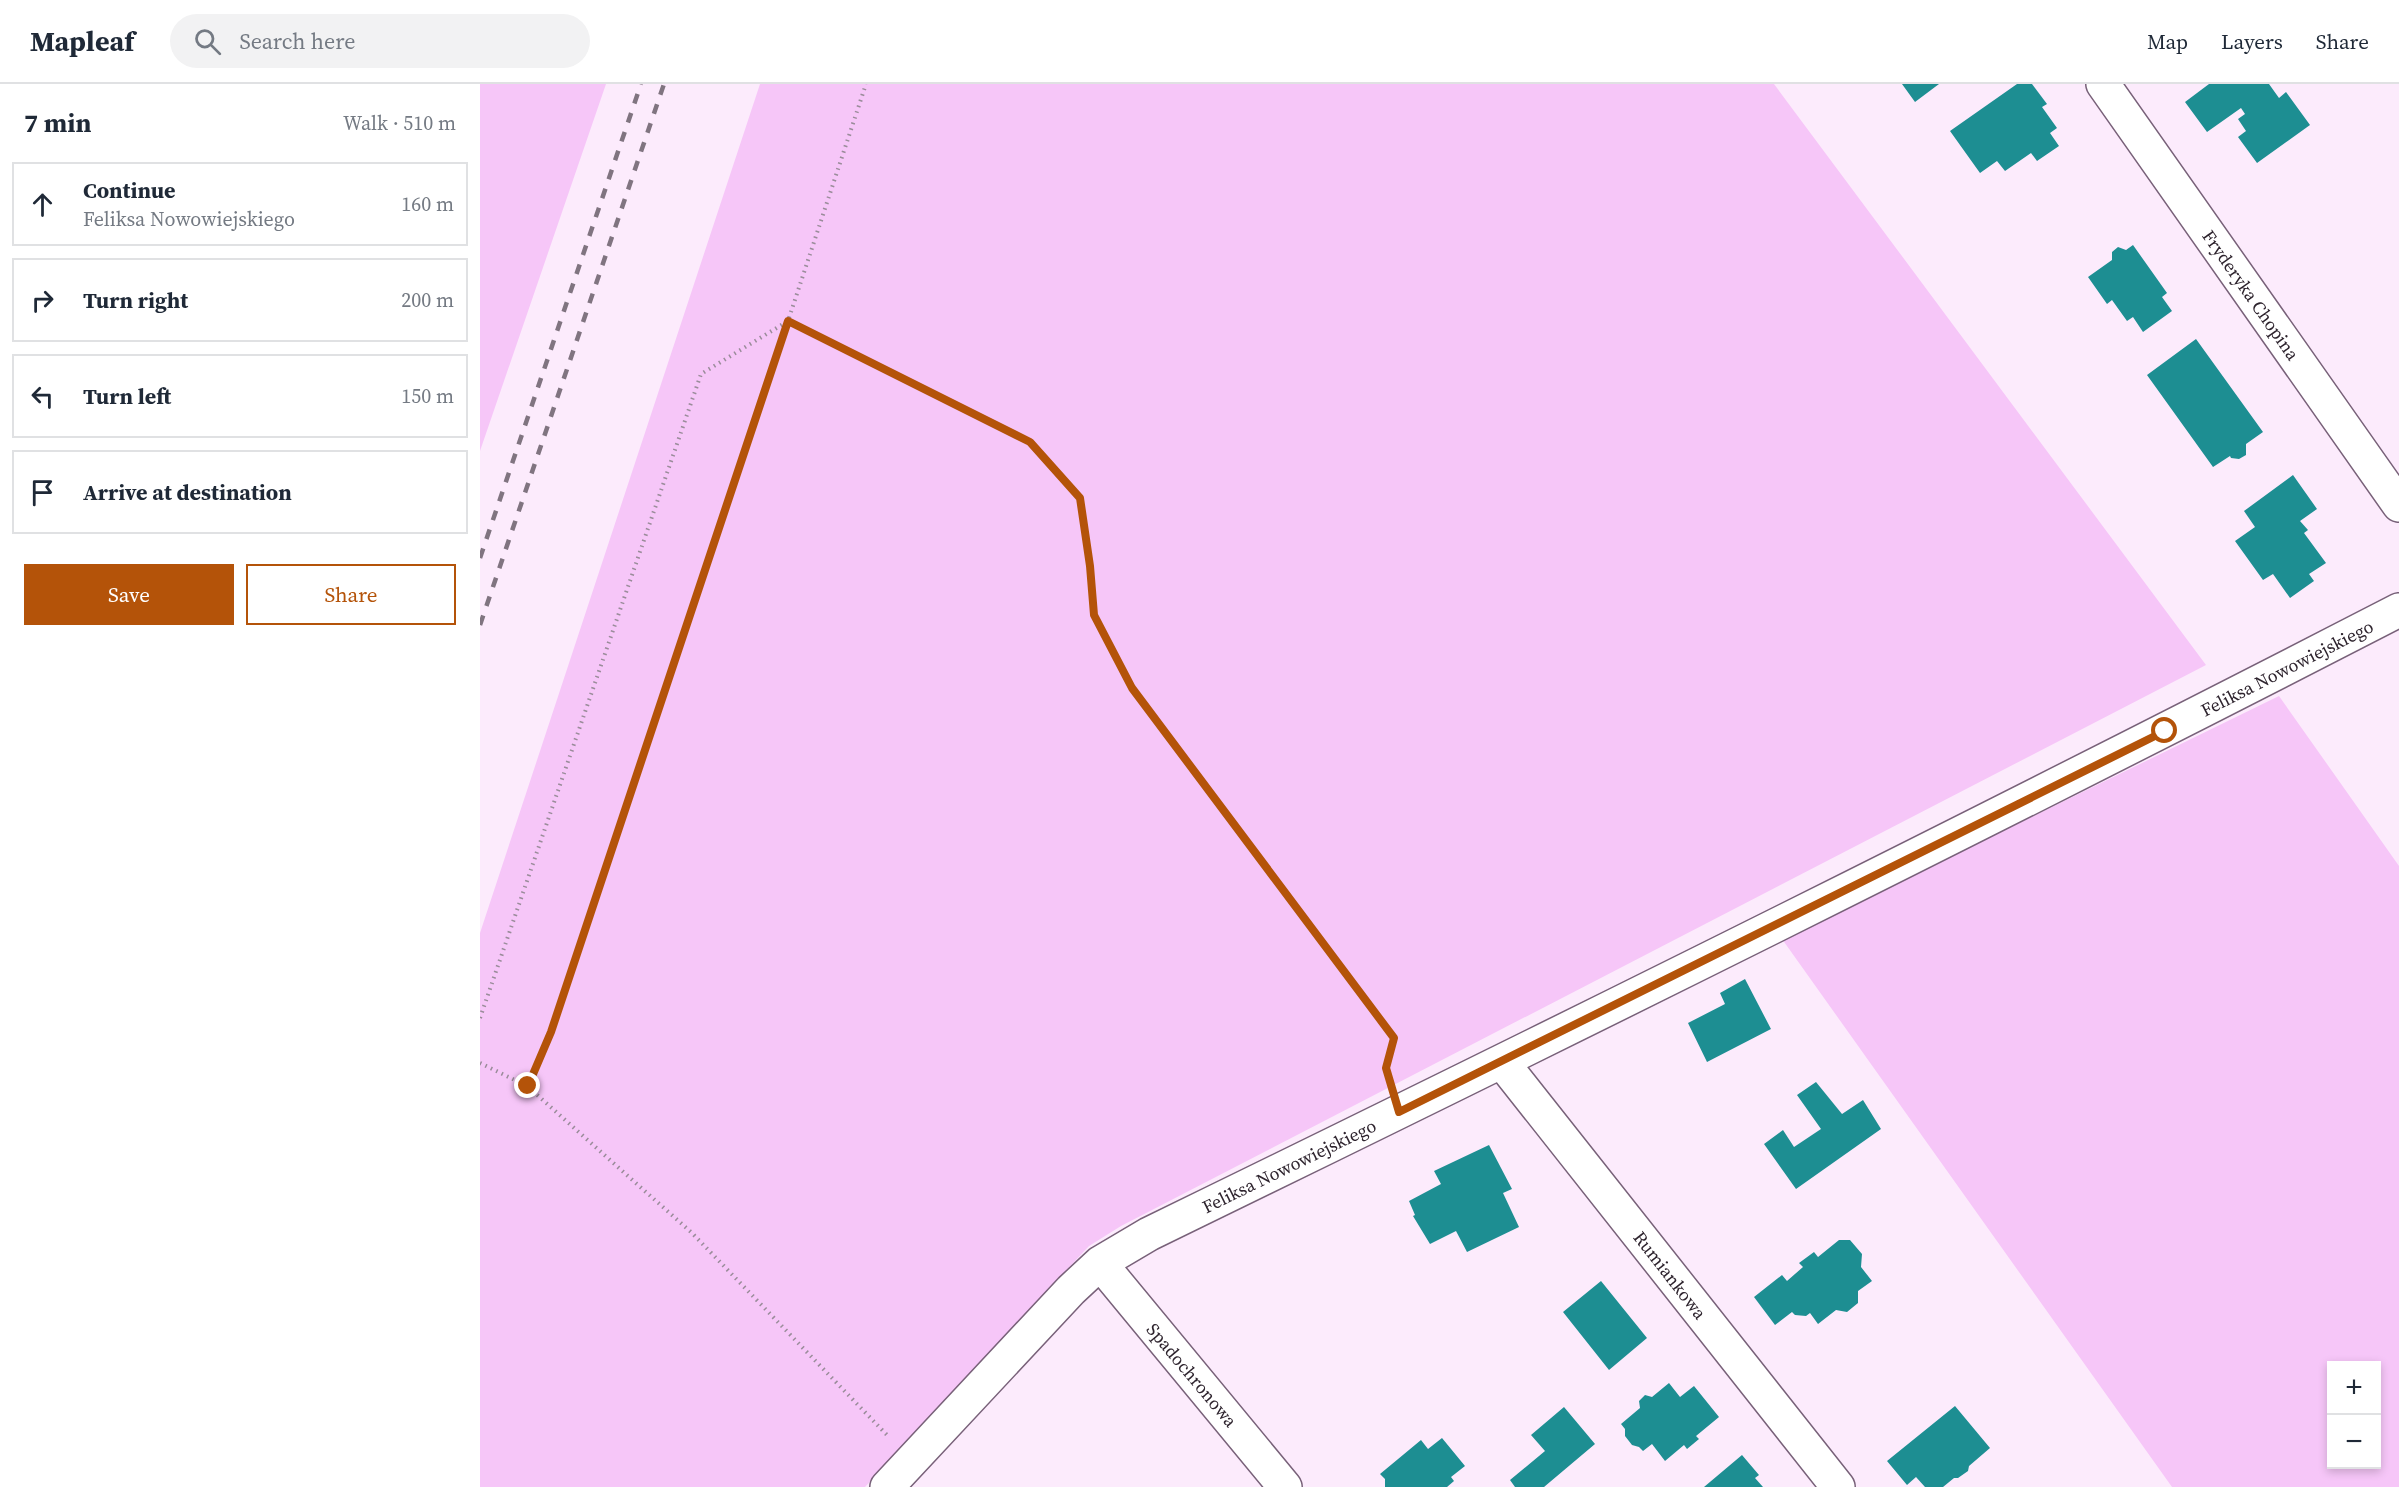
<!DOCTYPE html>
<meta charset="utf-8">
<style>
:root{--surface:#fff;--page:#f2f2f3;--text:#1f2937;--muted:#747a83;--line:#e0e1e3;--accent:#b45309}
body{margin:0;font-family:"Source Serif 4",serif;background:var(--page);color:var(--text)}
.controls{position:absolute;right:18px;bottom:18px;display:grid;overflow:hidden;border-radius:0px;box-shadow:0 3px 9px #0003}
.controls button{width:54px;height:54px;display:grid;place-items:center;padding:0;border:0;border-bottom:2px solid var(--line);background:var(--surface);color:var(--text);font:30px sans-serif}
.stop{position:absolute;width:18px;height:18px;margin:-14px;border:4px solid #b45309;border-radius:50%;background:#fff}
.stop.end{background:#b45309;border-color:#fff;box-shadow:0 2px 6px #0008}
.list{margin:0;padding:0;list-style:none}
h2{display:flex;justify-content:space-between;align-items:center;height:78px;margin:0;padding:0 24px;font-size:26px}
h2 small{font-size:20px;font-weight:400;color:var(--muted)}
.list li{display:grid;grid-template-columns:39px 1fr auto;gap:18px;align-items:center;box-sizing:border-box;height:84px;margin:0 12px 12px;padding:0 12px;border:2px solid var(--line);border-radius:0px}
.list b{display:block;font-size:22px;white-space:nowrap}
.list p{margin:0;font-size:20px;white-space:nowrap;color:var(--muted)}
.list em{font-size:20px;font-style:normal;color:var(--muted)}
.actions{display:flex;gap:12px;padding:18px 24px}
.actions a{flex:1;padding:14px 0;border:2px solid var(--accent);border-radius:0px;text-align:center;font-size:21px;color:var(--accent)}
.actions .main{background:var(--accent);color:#fff}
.icon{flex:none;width:33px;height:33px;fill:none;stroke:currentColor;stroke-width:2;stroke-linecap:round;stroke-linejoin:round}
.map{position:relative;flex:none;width:1919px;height:1403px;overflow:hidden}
header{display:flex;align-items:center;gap:36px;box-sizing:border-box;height:84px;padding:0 30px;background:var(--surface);border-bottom:2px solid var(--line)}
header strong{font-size:28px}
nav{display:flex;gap:33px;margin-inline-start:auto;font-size:21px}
.search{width:420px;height:54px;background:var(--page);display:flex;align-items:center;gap:15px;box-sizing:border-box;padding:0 21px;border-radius:33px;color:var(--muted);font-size:22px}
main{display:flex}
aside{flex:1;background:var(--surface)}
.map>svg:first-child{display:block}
.green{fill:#f6c6f8;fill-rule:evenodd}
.building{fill:#1d8e92}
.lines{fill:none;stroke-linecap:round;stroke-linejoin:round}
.minor-casing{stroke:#786179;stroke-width:36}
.path{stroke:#9a8c9a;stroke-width:4;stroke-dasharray:1.5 4.5;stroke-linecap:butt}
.minor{stroke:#fff;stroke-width:33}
.rail{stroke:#807480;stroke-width:4.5;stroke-dasharray:10 10;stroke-linecap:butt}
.route{stroke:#b45309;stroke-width:8}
.labels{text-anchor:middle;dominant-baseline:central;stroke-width:6;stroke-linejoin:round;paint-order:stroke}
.street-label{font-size:18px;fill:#2e242e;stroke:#fff}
</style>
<header>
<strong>Mapleaf</strong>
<div class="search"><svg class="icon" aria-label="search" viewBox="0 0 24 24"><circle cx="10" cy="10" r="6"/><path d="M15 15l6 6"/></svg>Search here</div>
<nav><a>Map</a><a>Layers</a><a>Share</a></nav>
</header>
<main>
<aside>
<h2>7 min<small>Walk · 510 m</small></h2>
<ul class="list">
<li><svg class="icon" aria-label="ahead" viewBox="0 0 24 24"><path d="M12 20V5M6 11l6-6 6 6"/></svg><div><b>Continue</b><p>Feliksa Nowowiejskiego</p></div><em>160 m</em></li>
<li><svg class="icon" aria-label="right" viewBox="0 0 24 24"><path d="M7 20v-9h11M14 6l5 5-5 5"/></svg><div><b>Turn right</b></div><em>200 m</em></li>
<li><svg class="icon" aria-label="left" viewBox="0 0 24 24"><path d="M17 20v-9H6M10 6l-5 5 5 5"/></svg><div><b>Turn left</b></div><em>150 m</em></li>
<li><svg class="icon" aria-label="arrive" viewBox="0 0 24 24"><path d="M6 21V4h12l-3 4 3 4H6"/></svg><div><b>Arrive at destination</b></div></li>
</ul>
<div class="actions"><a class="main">Save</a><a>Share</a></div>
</aside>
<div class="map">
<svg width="1919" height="1403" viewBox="0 0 1919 1403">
<rect width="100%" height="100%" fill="#fcebfc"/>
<path class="green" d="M0,0H126L0,367Z
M280,0H1294L1726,581L641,1142L609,1162L385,1403H0V849Z
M1799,612L1919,782V1403H1692L1302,855ZM1852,1282H1896V1380H1852Z"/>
<path class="building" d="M1422,0H1459L1435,18Z
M1537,0H1552L1567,20L1562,23L1577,44L1570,49L1579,62L1557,77L1551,69L1525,87L1517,77L1500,89L1470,47Z
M1729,0H1789L1799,14L1806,8L1830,41L1777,79L1758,53L1766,47L1758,35L1765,30L1761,24L1727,48L1705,18Z
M1653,161L1687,209L1682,213L1692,227L1663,248L1653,233L1647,237L1632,216L1627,220L1608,193L1632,176V168L1638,163L1646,166Z
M1716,255L1783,348L1766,360V371L1759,375L1751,374L1750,372L1733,383L1667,291Z
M1813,391L1837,425L1820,437L1828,446L1824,449L1846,479L1829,490L1834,497L1810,514L1793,490L1783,496L1755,457L1775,443L1764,427Z
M1265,895L1291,945L1227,978L1208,939L1245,920L1240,909Z
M1336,998L1362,1030L1383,1016L1401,1045L1316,1105L1284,1060L1303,1046L1314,1063L1341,1045L1317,1011Z
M1009,1061L1032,1105L1023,1109L1039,1143L987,1168L976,1147L950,1160L933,1132L935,1131L929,1117L961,1100L954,1087Z
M1359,1156H1370L1382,1170L1381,1183L1392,1197L1378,1207V1219L1367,1228L1356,1226L1338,1240L1330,1229L1326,1232L1315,1231L1312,1228L1295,1241L1274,1213L1302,1191L1307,1197L1323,1183L1319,1179L1334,1168L1338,1173Z
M1121,1197L1167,1254L1129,1286L1083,1228Z
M1189,1299L1200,1313L1214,1302L1239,1333L1216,1352L1219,1355L1207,1365L1204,1361L1185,1377L1172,1360L1163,1367L1159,1363L1152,1361L1145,1352V1345L1141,1340L1160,1324L1159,1317L1165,1311L1172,1313Z
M1475,1322L1510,1364L1489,1382L1488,1387L1478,1394H1474L1463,1403H1445L1436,1393L1427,1401L1407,1377Z
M1084,1323L1115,1360L1064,1403H1035L1030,1396L1065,1367L1051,1351Z
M962,1354L985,1382L971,1393L974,1397L967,1403H905V1395L900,1390L941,1356L948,1365Z
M1262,1371L1279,1391L1275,1394L1283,1403H1224Z"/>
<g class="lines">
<defs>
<path id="minor" d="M1623,0L1919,421
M1022,978L1358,1403
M620,1179L805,1403
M407,1403L591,1206L620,1179L669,1150C1088,946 1505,739 1919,526"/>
</defs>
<use href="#minor" class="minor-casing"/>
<path class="path" d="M0,934L221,290L308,237L386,0
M0,979L47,1002L212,1149L407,1351
M47,1002L71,948L308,237L550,358L600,414L610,482L614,531L652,604L914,954L906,984L909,993"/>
<use href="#minor" class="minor"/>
<path class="rail" d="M0,474L161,0
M0,541L184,0"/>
</g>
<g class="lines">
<path class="route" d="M48,1002L71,948L308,237L550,358L600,414L610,482L614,531L652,604L914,954L906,984L919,1028L1685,647"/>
</g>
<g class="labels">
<g class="street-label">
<text transform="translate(1771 211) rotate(55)">Fryderyka Chopina</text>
<text transform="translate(1807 584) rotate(-27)">Feliksa Nowowiejskiego</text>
<text transform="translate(809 1082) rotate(-26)">Feliksa Nowowiejskiego</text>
<text transform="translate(1190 1191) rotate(52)">Rumiankowa</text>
<text transform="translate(712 1291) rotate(50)">Spadochronowa</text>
</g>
</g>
</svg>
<div class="controls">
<button>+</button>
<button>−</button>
</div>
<div class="stop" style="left:1685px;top:647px"></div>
<div class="stop end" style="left:48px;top:1002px"></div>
</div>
</main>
